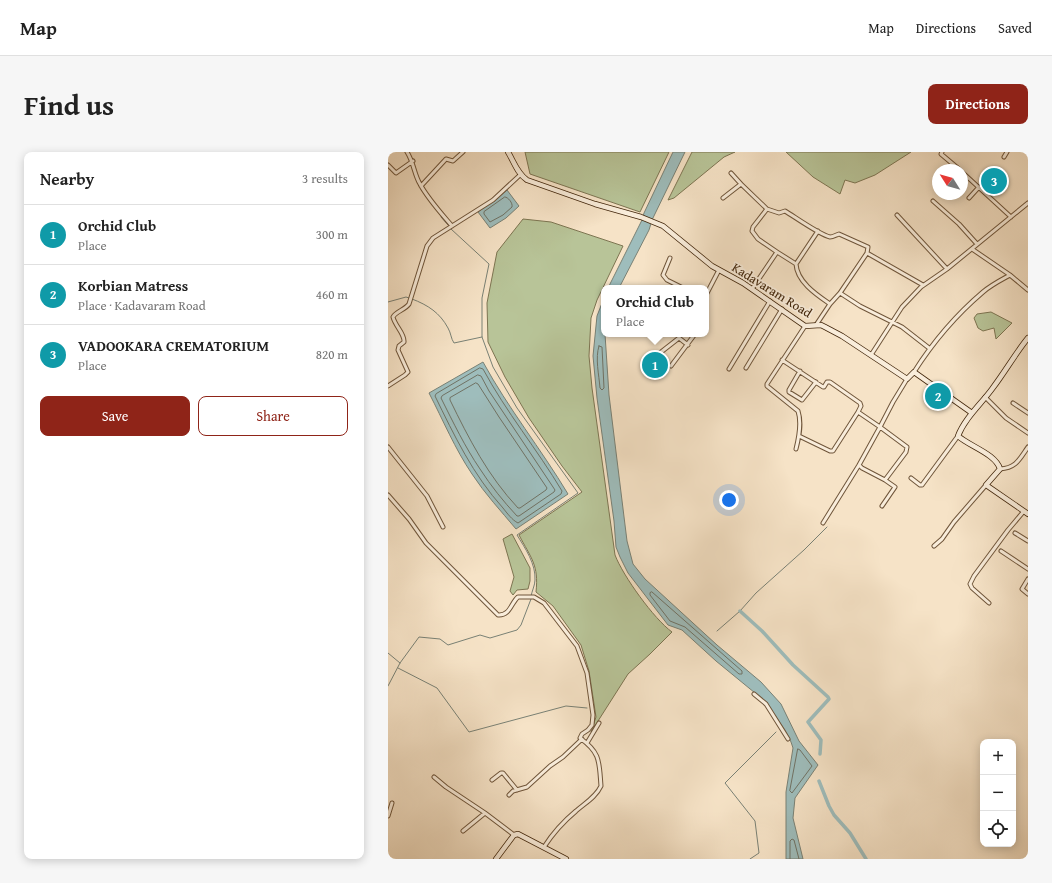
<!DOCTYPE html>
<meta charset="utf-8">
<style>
:root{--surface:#fff;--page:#f6f6f6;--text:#222;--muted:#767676;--line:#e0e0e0;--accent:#8f2418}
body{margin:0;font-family:"Gentium Book Plus",serif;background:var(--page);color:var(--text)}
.controls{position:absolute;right:12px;bottom:12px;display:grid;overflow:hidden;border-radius:8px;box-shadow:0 2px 10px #0003}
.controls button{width:36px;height:36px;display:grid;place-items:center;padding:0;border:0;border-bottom:1px solid var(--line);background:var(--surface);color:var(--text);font:20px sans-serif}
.compass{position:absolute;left:544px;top:12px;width:36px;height:36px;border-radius:50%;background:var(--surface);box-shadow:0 2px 10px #0003;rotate:307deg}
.you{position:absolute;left:341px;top:348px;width:14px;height:14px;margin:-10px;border:3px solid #fff;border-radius:50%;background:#1a73e8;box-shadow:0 0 0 6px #1a73e833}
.badge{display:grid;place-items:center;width:26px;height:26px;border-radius:50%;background:var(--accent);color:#fff;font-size:13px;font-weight:700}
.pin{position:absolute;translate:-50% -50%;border:2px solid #fff;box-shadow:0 1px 4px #0006}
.popup{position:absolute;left:213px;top:133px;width:108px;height:52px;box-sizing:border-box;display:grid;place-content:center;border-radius:8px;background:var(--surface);filter:drop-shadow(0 1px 3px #0005);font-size:13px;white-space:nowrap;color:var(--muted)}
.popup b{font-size:15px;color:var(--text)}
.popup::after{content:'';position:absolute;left:50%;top:100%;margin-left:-8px;border:8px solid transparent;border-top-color:var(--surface)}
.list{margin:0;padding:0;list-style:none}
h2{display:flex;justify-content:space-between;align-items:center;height:52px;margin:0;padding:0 16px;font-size:17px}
h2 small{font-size:13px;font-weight:400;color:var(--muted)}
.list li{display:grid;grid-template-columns:26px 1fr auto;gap:12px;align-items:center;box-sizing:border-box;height:60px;padding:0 16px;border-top:1px solid var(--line)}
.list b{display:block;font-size:15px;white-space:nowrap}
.list p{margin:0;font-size:13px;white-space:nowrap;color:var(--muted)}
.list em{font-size:13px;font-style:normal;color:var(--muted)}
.actions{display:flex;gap:8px;padding:12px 16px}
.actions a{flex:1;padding:9px 0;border:1px solid var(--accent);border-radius:8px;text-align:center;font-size:14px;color:var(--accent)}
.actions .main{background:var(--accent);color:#fff}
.icon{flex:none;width:22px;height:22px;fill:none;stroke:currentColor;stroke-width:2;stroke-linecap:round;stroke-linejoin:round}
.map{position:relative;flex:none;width:640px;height:707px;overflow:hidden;border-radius:8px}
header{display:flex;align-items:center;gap:24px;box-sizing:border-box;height:56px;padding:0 20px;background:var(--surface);border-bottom:1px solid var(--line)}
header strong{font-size:19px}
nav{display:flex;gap:22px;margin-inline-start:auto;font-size:14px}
.intro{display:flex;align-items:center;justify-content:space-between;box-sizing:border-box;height:96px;padding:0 24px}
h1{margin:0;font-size:28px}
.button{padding:10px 18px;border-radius:8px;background:var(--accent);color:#fff;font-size:14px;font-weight:700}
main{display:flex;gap:24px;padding:0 24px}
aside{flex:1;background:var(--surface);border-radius:8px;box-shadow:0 2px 10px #0003}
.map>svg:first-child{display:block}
.green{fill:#b8c498;stroke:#7d7552}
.water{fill:#9ebdbc;stroke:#798175}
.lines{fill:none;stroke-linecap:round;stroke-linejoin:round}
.shore{stroke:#707264;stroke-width:1}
.stream{stroke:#798175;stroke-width:1}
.canal{stroke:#9ebdbc;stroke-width:3.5}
.street-casing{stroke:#6f553a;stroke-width:5}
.secondary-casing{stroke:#42260b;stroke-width:6}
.street{stroke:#f9eddb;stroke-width:3}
.secondary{stroke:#f9eddb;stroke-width:4.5}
.labels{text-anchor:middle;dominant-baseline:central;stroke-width:3.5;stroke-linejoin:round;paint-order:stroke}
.street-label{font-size:13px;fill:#42260b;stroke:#f9eddb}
</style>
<header>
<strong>Map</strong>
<nav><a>Map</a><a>Directions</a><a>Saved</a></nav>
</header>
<div class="intro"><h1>Find us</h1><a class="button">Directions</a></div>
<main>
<aside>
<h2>Nearby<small>3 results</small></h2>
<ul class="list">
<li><span class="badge" style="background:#0f9aa8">1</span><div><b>Orchid Club</b><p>Place</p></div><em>300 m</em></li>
<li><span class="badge" style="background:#0f9aa8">2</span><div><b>Korbian Matress</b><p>Place · Kadavaram Road</p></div><em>460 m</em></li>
<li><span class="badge" style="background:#0f9aa8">3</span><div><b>VADOOKARA CREMATORIUM</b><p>Place</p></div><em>820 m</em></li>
</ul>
<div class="actions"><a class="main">Save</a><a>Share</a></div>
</aside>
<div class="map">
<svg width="640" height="707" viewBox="0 0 640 707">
<rect width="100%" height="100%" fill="#f6e3c7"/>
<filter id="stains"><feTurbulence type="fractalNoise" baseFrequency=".005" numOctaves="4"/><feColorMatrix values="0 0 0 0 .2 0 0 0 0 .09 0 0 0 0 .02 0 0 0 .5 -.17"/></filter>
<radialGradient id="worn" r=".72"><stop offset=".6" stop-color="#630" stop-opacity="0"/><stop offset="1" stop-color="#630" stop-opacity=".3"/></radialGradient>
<path class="green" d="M137,0H281L252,60L142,22Z
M304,0H347L336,5L286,46L280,48Z
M398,0H523L487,23L467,31L457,28L452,42L425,25Z
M135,67L163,70L235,94L209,148L203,166L201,204L204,236L227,403C235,424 266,467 284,480L262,502L240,522L203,580L208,565L201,519L193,493L165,454L148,440C151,413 143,406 131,383L194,340L174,314L141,266L117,225L100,190L99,151L109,100Z
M603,160L624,171L608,187L606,176L595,179L590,176L586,166L589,162Z
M124,382L142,416V429L140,437L129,438L125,443L122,439L126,425L115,387Z"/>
<path class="water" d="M285,0H297L264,68L261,78L231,136H220L254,68L256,61Z
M119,38L131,54L118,66L102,76L90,60Z
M216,146V182H217L221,243L239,389L245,412L257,427L329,493L373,530L393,552L411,589L430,613L407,646L405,666L415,707H398V640L405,596L403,590L397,578L378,550L328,509L294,478L280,473L240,421L232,405L228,395L226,369L209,246L205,204L209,164Z
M95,210C120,256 153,297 180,342L128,377C113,359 97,342 84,322C67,297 55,268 41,241Z"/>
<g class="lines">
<path class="shore" d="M117,45C120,45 125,51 124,55L115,63L102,70L96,62V60Z
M211,194L214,195L216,236L214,238L212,236C211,223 207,206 211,194Z
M92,216L95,217C118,260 149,297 174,339L173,342L130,371C124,368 119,361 115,356C85,323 66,283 47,244L48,242Z
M90,223L93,224L101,239L167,338L166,340L131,364H129C115,349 103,334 92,317C77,295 65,270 53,246L54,244Z
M88,231L90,232L111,265L159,336L158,338L132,356H130C100,324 81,287 62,248V246Z
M264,440L354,519V522H351L297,475L282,469L262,443V441Z
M410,597L412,598L424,614L404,641L402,639Z
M402,707V689L404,687L406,688L411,707"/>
<path class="stream" d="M53,65L60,73
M63,77L101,112L94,146V185L105,215L129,256L190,341L129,383C137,396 148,412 147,428C147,433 144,439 143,444
M24,147C40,153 52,161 60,176C63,181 63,187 66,191L94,185
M0,150L18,145L21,146
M329,479L352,459L368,441L416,398L439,375
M0,501L12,511
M10,516L49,536L81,580L178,554L199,556
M0,534L12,511L31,485L52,487L60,493L92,483L102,486L129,478L133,473L143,447
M362,707L371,701L367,669L337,631L388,580"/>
<path class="canal" d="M352,459L374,479L405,513L440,545L441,547L420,570L433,588L432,602
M431,629L441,654L446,663L462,681L478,707"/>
<defs>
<path id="street" d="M19,0C26,11 26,22 32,32C40,47 53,61 64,74
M554,0L553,2L572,18
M616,5L619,0
M0,13L8,21L25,9
M574,20L623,65
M343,21L353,32
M33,34L58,7L65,9L75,0
M335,46L353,32L379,57L391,61L397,59C407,65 432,83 442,85C445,85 448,83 451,82L480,95L479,101
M581,46L591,35
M545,49L571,72L589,92
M509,63L559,117
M430,79L408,112C409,130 429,143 442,152
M389,100L408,112
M282,106L275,123L279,128L295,136
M622,123L640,138
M364,137L389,100L370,87L364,79L365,75L379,57
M452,141L479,101L535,133
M318,143L331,118
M428,173L442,152L452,141L472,154L514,175L541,196
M483,203L514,155L533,135L559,117L640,51
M268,204L291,186L300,193
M394,208L435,235H436L439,230H442L472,251L473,254L470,260L492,275L471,313L474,316L497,328L507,335L494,354
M283,214L307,182
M358,216L394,157
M341,217L382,149
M412,219L401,238V240L414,248L428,230
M526,220C545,190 568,163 595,140C603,133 613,128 622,123L584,97
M0,234L17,223L20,220L10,198L11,194L16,190C17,182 7,174 5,165C8,159 17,158 21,152L39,94L45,86L105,48L132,23
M597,245L618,266L640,281
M625,251L640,261
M411,284L442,299H445L470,260
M0,295L39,344L55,375
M408,297C411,285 414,271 410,259L379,234V232L417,174
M612,317C628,316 631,308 640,295
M523,326L532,333H534L570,284
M497,328L518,300L519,295L492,275L505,250L519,227
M0,343L21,367L38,391L110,463C122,464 123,451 130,445H146L156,451L189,494L199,521L205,563L204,573L200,578L194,582L192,586C213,601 211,610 213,634C208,645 197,651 188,659C176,669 165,681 156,695
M435,371L471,313
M627,381L640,389
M546,394L554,387L566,370L598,333
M613,399L640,417
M640,427L634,437L640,442
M601,451L584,436L582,432L586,424L620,378L636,359
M366,542L378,552L400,587
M199,591L211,571
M46,625L58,635L97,661
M104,628L113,621H115L129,638
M121,643L125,639L139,635L162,614L175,605L194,587
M0,664L4,651
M75,679L97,661L126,683"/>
<path id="secondary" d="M120,0C126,10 129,21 139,28L207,52L253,65L275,74L324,114L355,131L417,174L433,173L437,175L454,184L519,227L526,220L584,261
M640,186C627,202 617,220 604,237C593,252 577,266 570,284C581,294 608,302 612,317L598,333L640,362
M108,707L126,683L130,682L178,707"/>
</defs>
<use href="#street" class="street-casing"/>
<use href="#secondary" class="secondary-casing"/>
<use href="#street" class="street"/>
<use href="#secondary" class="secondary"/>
</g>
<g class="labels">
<g class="street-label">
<text transform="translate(384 138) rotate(32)">Kadavaram Road</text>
</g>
</g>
<rect width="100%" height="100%" filter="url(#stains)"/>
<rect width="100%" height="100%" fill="url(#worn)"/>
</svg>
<div class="controls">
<button>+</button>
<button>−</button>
<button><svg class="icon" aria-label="locate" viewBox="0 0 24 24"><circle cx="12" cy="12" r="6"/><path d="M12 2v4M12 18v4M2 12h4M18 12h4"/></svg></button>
</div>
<svg class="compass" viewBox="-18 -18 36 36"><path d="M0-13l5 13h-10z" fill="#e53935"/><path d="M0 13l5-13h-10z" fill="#767676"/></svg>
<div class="you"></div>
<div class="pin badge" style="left:267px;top:213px;background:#0f9aa8">1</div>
<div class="popup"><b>Orchid Club</b>Place</div>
<div class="pin badge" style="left:550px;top:244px;background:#0f9aa8">2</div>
<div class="pin badge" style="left:606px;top:29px;background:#0f9aa8">3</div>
</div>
</main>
